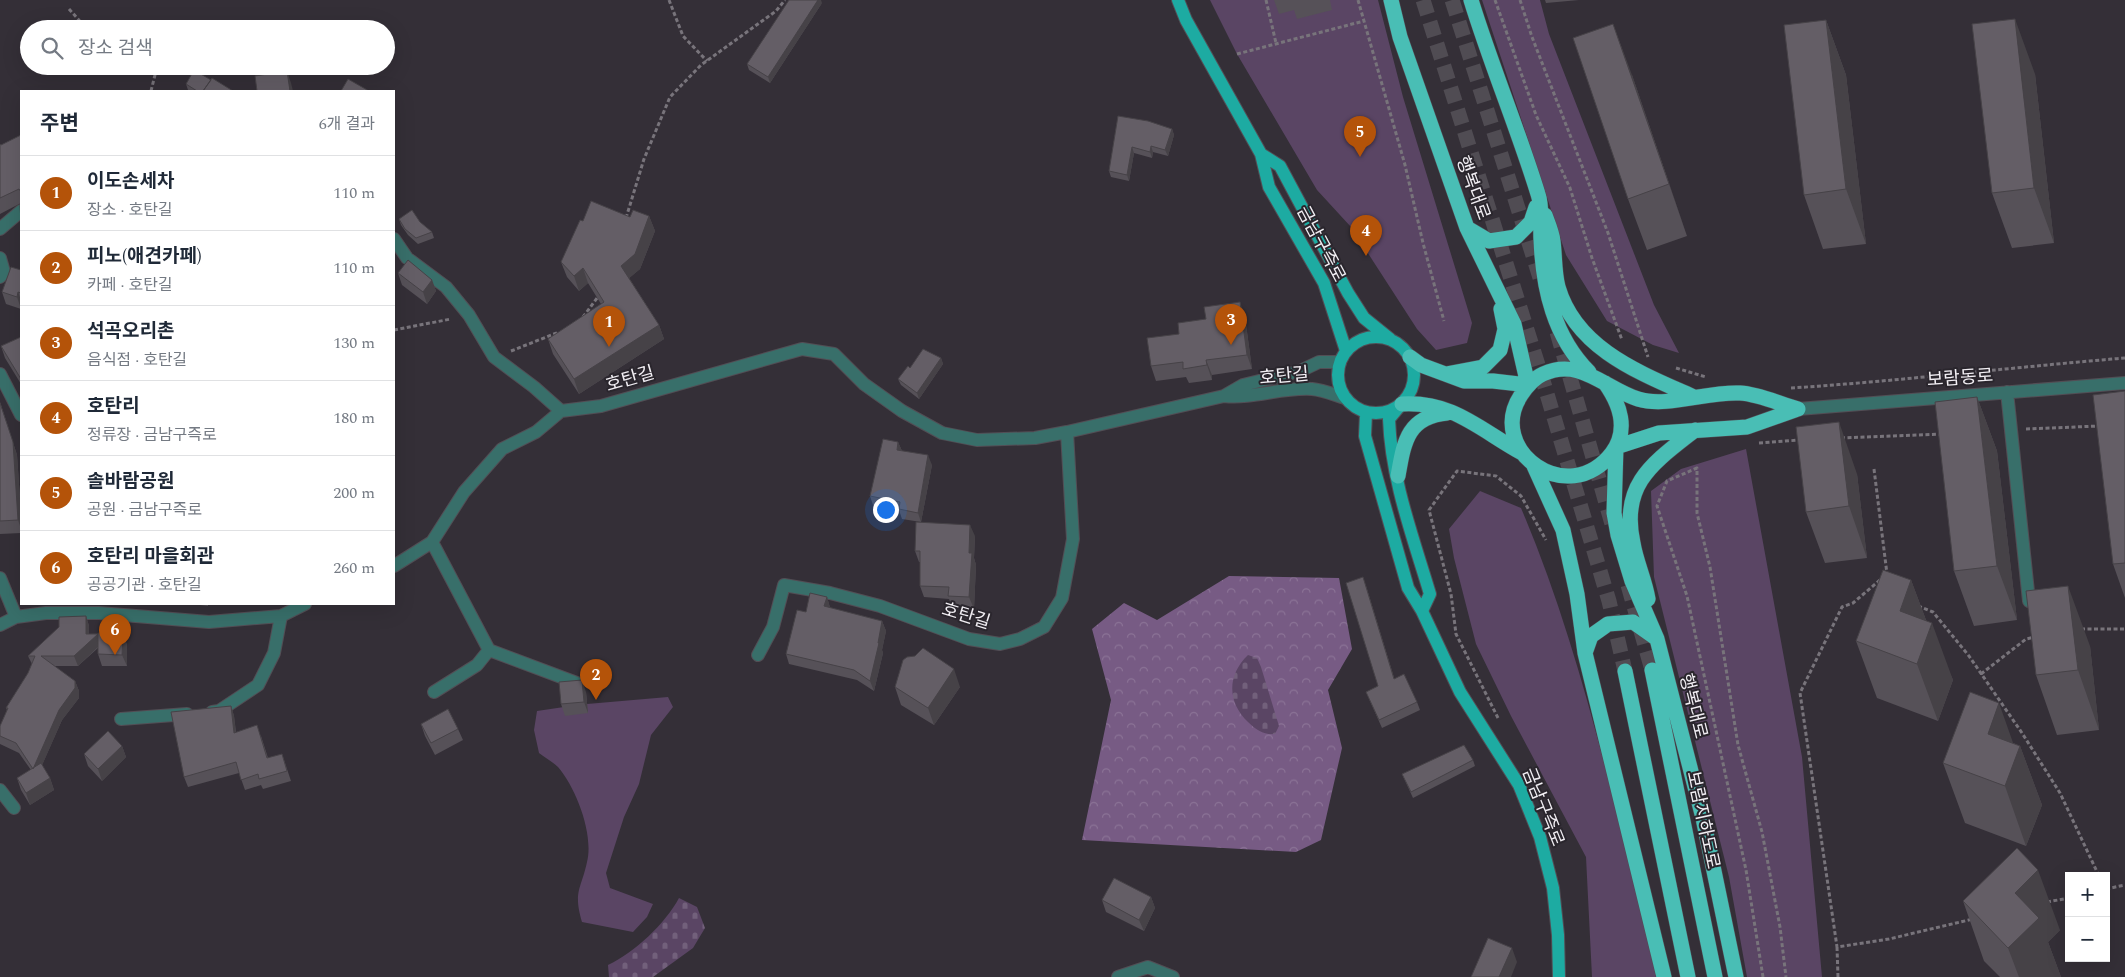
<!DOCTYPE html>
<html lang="ko">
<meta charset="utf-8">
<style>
:root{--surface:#fff;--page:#f6f6f7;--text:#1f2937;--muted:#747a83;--line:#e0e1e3;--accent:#b45309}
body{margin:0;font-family:Spectral,"Noto Sans KR",serif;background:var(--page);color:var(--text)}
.controls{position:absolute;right:15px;bottom:15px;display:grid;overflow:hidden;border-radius:0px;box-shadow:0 5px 20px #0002}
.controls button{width:45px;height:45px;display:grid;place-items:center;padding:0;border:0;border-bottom:1px solid var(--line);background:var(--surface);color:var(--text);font:25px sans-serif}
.you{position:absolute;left:885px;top:509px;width:18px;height:18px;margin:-12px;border:4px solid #fff;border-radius:50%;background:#1a73e8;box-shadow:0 0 0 8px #1a73e833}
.badge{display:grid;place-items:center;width:32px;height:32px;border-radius:50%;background:var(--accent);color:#fff;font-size:16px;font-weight:700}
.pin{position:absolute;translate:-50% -41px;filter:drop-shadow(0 1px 2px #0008)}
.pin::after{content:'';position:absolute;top:26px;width:18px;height:15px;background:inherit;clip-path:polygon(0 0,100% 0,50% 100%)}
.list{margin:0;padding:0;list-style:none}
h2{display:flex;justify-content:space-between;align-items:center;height:65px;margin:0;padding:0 20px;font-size:21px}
h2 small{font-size:16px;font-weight:400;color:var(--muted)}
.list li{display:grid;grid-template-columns:32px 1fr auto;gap:15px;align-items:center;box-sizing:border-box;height:75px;padding:0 20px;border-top:1px solid var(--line)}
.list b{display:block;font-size:19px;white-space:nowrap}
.list p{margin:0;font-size:16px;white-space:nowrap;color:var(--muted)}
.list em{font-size:16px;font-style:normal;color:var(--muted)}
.icon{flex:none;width:28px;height:28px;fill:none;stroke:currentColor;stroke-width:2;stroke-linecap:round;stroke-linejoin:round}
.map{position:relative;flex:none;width:2125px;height:977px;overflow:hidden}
.search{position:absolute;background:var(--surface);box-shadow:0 5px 20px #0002;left:20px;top:20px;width:375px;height:55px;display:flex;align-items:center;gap:12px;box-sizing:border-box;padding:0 18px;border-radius:28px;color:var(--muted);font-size:19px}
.panel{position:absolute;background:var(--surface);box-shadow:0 5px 20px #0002;left:20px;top:90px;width:375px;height:515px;border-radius:0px}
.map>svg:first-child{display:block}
.forest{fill:url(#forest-crowns)}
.cemetery{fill:url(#cemetery-stones)}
.park{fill:#5a4564}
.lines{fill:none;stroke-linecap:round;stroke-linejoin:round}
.highway-tunnel{stroke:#504c53;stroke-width:15;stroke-dasharray:15 8;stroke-linecap:butt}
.minor-casing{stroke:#524e55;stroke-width:14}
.major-casing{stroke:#524e55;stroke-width:14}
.highway-casing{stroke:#524e55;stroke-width:16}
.path{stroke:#78747b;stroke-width:3;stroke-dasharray:4 2.5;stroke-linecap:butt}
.minor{stroke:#386f6a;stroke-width:12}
.major{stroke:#1daba2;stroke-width:12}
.highway{stroke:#49beb5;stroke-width:15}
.wall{fill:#565158}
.shaded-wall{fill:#464247}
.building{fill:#645e66;stroke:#464247}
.labels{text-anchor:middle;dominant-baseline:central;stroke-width:4;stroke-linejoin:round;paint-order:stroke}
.street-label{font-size:18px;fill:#f2eff4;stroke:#2a262d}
</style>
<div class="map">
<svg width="2125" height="977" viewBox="0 0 2125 977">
<defs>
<pattern id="forest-crowns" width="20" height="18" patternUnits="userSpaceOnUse" patternTransform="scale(1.25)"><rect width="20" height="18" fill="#775b84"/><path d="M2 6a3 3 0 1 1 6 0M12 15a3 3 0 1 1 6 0" fill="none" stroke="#8b7396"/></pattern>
<pattern id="cemetery-stones" width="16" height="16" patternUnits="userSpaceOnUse" patternTransform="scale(1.25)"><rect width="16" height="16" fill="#5a4564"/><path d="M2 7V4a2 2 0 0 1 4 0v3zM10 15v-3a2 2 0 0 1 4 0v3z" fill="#72607b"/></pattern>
</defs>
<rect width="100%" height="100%" fill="#342f37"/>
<path class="forest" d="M1229,576L1339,578L1352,649L1328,690L1342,748L1321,840L1296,852L1082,840L1111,700L1092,629L1124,603L1157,620Z"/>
<path class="cemetery" d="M1248,655L1257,658L1261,667L1279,726L1275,734C1264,735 1256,730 1248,722C1227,702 1227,675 1248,655Z
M679,898L697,907L705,928L693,948L653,977H609L608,965C635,952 665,924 679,898Z"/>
<path class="park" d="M1210,0H1378L1403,97L1472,323L1467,343L1436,350L1417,329L1351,227L1317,190L1237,54Z
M1482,0H1540L1549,34L1654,305L1679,353L1653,345L1607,321L1566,255Z
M1746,449L1802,757L1822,977H1747L1729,877L1654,577L1651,491L1681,469Z
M1480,491L1521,508C1581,649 1613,802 1652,951L1656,977H1592L1586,857L1511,716L1476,644L1454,558L1449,529Z
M668,697L673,707L651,735L639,784L624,817L606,873L610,888L653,904L647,917L633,932L582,922C573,891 581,890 587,862C594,834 576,788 558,767C553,762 545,758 539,753L534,730L537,711L564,707L587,713V704Z"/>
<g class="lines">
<path class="highway-tunnel" d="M1423,0L1544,384L1609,601L1625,671
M1452,0L1542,284
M1557,332L1612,524
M1628,585L1652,670"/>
<defs>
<path id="minor" d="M0,229L21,211
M394,239L407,258L446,287L469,315L494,357L534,387L561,411
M0,258L4,272L0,277
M0,374L21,415
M2007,392L2029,601
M1224,396C1254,399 1282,387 1312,389C1323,390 1335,395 1345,398
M1798,409L2125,383
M432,542L489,650L477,665L434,692
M394,566L432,542L464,492L502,449L536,432L561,411L601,406L802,349L834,354L864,384L902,411L942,433L977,440L1035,438L1067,432L1224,396L1243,385L1300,371L1319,362H1340
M0,578L16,617
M0,625L16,617L46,613H99L209,622L281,616L305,604
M489,650L577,683
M758,655L773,627L784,585L830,593L880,606L969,639L1000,644L1020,639L1044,627L1062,598L1073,539L1067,432
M212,712L219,711L258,685L274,653L281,616
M121,719L187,714
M0,790L14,808
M1118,977L1148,967L1173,977"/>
<path id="major" d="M1178,0L1186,20L1261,154L1269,187L1324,283L1346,351
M1261,154L1280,166L1348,293L1364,318L1390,339
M1338 375a38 38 0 1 1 76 0a38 38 0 1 1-76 0Z
M1399,407L1389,419C1391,479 1413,537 1430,594L1422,611
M1366,413L1365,436L1408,588L1422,611L1460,692L1519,785L1540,837L1553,888L1558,935L1559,977"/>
<path id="highway" d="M1391,0L1400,37L1467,228L1514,324L1528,385
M1471,0C1491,65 1518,129 1538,194C1543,208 1540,226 1541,240C1543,289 1554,337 1589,372
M1545,215C1548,223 1552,232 1553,241C1555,256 1554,272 1558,287C1576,349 1640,373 1694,397
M1467,228L1489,241L1516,237L1531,222L1536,207
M1410,357L1421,365L1464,381H1493L1528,385
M1446,374L1483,367L1500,350L1505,329L1501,309
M1605,383C1620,404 1629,430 1612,453C1568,510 1485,450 1521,395C1527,386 1534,378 1543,374C1580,357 1604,388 1638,399C1667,408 1709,391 1740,393C1759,394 1780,404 1798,409
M1402,404C1453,401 1480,430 1522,453
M1616,447L1614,513L1618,535L1632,581L1657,639L1703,818L1736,977
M1616,447L1659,433L1747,427L1798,409
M1534,466L1563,530L1577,594L1585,653L1664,977
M1398,476C1404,442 1407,417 1447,413
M1648,599C1645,580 1636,562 1633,543C1620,484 1653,463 1695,430
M1585,653L1591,636L1608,624L1633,622L1657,639
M1652,670L1715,977
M1625,671L1688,977"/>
</defs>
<use href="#minor" class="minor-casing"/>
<use href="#major" class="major-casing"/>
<use href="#highway" class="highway-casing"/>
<path class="path" d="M669,0L683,36L707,61
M1266,0L1276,43
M1358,0L1405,165L1423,243L1444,321
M1495,0L1536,115L1570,188L1592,258L1622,340
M1520,0L1532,37L1608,233L1648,357
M69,9L87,29
M1237,54L1364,21
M145,66L155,75L151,91
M626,218L644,159L670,97L701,65L776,11L785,0
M583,317L600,294
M394,330L451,319
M511,351L559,332
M1676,368L1706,377
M1791,388C1902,381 2013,367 2125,358
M2026,429L2099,426
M1841,438L1942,434
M1759,443L1800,440
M1874,469L1887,574
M1880,580L1853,603L1842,607L1800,693L1837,947L1889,939L1973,919
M1918,606L1933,612L1969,656L2022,733L2060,793L2099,876
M2081,629H2125
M1981,674L2026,639L2035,637
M1498,718L1456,634L1451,594L1429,510L1457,471L1496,476L1521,496L1546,540
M2106,889L2125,885
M2047,902L2069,898
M1837,947L1838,977
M1763,977L1746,870L1687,596L1657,506L1667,481L1697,468V513L1710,567L1738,745L1762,832L1780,927L1786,977"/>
<use href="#minor" class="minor"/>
<use href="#major" class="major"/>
<use href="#highway" class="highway"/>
</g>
<path class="wall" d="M1274,0H1330L1332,10L1297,19L1294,10L1279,14Z
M1545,0H1579L1546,3Z
M822,3L770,83L749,70L747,64Z
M1826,20L1846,75L1866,244L1823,249L1804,195Z
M2035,74L2054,243L2012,248L1992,193Z
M1632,75L1687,236L1647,250L1628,199Z
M211,80L233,91H190L188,90L186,84Z
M1118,116L1172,129L1174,135L1168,156L1153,152L1152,158L1134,153L1129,181L1111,177L1109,171Z
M21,135V203L0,214V144L1,145Z
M649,216L655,231L640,269L629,278L659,325L664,339L579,394L553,354L548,339L601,304L588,283L579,291L567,277L561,262L583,221L630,217Z
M399,219L420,222L432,232L434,238L418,244L408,235L401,225Z
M21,270V309L6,304L2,292Z
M398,273L432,280L436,291L427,304L402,285Z
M1245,317L1252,369L1212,375V380L1189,383L1186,377L1156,381L1151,366L1179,334Z
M21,337V384L5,358L1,346Z
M941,358L943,364L919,399L901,385L898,379L910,368Z
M2125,391V598L2113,564Z
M1977,397L1997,451L2017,620L1974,626L1954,571Z
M0,402L17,455L21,513V533L0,534Z
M898,442L902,451L932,465L921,522L902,519L899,510L873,505L870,496Z
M1857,474L1867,558L1825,563L1806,512Z
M975,536L974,558L976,565L974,609L952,607L949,599L924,597L920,586V562H919L915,551Z
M1911,580L1926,620L1953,680L1938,721L1877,698L1856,641Z
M1366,586L1394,678L1417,702L1420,710L1382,728L1366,692L1378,686Z
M827,597L830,608L882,621L886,631L882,650L883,653L874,691L857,680L789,664L786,654L806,612Z
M192,604H208V606Z
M86,616L89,626V634L123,633L127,645V666H102L98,654V648L78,666H54L75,681L79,691V698L62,720L42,765L50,778L54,790L30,805L21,790L17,778L31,770L19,753L0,744V726L7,710L6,708L28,673L32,664L28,656Z
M2090,646L2099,730L2057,735L2036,675Z
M895,687H960L934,725L901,705Z
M586,692L588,713L565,716L561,704Z
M231,706L234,716L236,732L261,736L268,758L282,754L291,781L263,789L261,785L245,790L239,773L188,787L184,777Z
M421,724L458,729L463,740L435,755L425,736Z
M2013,743L2020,746L2042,805L2026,846L1965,823L1943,763Z
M122,746L126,757L102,781L88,766L84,754Z
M1473,760L1475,766L1413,798L1402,774Z
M1151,897L1155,908L1144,931L1106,912L1102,900Z
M1963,901L2060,930L2048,942L2061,977H2000L1984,961Z"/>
<path class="shaded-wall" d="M818,0H821L822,3L770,83L768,77Z
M2015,19L2035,74L2054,243L2034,188Z
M1826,20L1846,75L1866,244L1846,189Z
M1613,24L1632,75L1687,236L1669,184Z
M287,71L291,83L293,91H290Z
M1172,129L1174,135L1168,156L1165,150Z
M1151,146L1153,152L1152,158L1150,152Z
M1132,147L1134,153L1129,181L1127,175Z
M649,216L655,231L640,269L627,280L621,266Z
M583,268L588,283L579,291L574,276Z
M432,280L436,291L427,304L423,292Z
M18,292L21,300V309L17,297Z
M1240,302L1245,317L1252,369L1247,355Z
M659,325L664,339L579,394L574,379Z
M941,358L943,364L919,399L917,393Z
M1206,360L1212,375V380L1207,365Z
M1977,397L1997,451L2017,620L1997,566Z
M0,402L17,455L21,513V529L18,520Z
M1839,422L1857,474L1867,558L1849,506Z
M898,442L902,451L897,450Z
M928,455L932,465L921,522L918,513Z
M970,525L975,536L974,558L976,565L974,609L969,597V553Z
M1363,577L1366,586L1397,687L1394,679Z
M1911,580L1930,631L1932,623L1953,680L1938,721L1917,664L1900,611Z
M2068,586L2090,646L2099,730L2078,670Z
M827,597L830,607L828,617L824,606Z
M86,616L89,626V642L98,634L101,644L78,666L74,656L86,634Z
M882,621L886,631L882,650L883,653L874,691L870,681Z
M123,633L127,645V666L122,655Z
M954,669L960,687L934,725L928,708Z
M582,680L586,692L588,713L584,702Z
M75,681L79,691V698L62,720L36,779L33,769L59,710Z
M1999,703L2017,754L2020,746L2042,805L2026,846L2005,786L1988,734Z
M231,706L234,716L237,744L234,733Z
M122,746L126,757L102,781L98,769Z
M50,778L54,790L30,805L26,793Z
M2038,870L2060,930L2048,942L2061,977H2019L2008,948L2015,893Z
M1151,897L1155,908L1144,931L1139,920Z
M1512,948L1517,962L1511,977H1499Z"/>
<path class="building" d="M789,0H818L768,77L747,64Z
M2015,19L2034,188L1992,193L1972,24Z
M1826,20L1846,189L1804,195L1784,25Z
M1613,24L1669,184L1628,199L1573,38Z
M194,70L211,80L203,91H197L186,84Z
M287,71L290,91H257L255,76Z
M212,78L233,91H203Z
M348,79L369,91H341Z
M1118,116L1148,121L1172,129L1165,150L1151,146L1150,152L1132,147L1127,175L1109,171Z
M21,135V192L19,189L0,198V144L1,145Z
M591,201L630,217L633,210L649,216L635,254L621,266L659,325L574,379L548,339L604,302L583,268L574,276L561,262L580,220L583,221Z
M21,204V221L20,206Z
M412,210L420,222L432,232L416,238L405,229L399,219Z
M408,260L432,280L423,292L398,273Z
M11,267L21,270V293L18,292L17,297L2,292Z
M1240,302L1247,355L1206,360L1207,365L1183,369V362L1151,366L1147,338L1179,334L1178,323L1206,319L1204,307Z
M21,337V379L1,346Z
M923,349L941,358L917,393L898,379L908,366L910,368Z
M2125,391V563L2113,564L2093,395Z
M1977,397L1997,566L1954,571L1935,402Z
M0,403L13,442L18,520L0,521Z
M1839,422L1849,506L1806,512L1796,427Z
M883,439L898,442L897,450L928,455L918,513L899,509L900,502L870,496Z
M916,522L970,525L969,553H972L969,597L948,596L949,587L920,586V551H915Z
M1883,570L1911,580L1900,611L1932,623L1917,664L1856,641Z
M1363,577L1394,679L1404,674L1417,702L1379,720L1366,692L1378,686L1346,583Z
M2068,586L2078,670L2036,675L2026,591Z
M810,593L827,597L824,606L882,621L878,643H879L870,681L854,670L786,654L797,610L806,612Z
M86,616V634H98L74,656H41L75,681V688L59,710L33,769L16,743L0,736V726L8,708H6L28,673L35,656H28L59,627V617Z
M98,633H123L122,655L98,654Z
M923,648L954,669L928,708L895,687L903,660L907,657L915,656Z
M582,680L584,702L561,704L559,682Z
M1970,692L1999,703L1988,734L2020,746L2005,786L1943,763Z
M231,706L234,733L257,725L267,758L282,754L287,771L259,779L258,774L241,780L236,762L184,777L171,712Z
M448,709L458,729L431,743L421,724Z
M108,731L122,746L98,769L84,754Z
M1464,745L1473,760L1411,792L1402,774Z
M41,763L50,778L26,793L17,778Z
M2017,848L2038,870L2015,893L2039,918L2008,948L1963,901Z
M1114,878L1151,897L1139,920L1102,900Z
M1488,938L1512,948L1499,977H1471Z"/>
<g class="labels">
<g class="street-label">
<text transform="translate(1473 188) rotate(70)">행복대로</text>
<text transform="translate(1321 244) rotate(62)">금남구즉로</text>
<text transform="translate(1284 376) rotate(-5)">호탄길</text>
<text transform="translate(1960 378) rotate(-4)">보람동로</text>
<text transform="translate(630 379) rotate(-16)">호탄길</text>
<text transform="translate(966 616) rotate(17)">호탄길</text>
<text transform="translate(1693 706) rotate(76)">행복대로</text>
<text transform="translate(1543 807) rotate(68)">금남구즉로</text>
<text transform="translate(1703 820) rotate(78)">보람지하도로</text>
</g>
</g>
</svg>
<div class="controls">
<button>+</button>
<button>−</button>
</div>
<div class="you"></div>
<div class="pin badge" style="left:609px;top:347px">1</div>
<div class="pin badge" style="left:596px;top:700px">2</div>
<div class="pin badge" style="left:1231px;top:345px">3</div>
<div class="pin badge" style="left:1366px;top:256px">4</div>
<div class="pin badge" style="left:1360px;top:157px">5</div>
<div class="pin badge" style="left:115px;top:655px">6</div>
<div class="search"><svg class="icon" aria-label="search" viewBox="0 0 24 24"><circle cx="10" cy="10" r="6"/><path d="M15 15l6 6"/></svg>장소 검색</div>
<section class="panel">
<h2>주변<small>6개 결과</small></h2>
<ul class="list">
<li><span class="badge">1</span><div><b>이도손세차</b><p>장소 · 호탄길</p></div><em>110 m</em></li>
<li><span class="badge">2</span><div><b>피노(애견카페)</b><p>카페 · 호탄길</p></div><em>110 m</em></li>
<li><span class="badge">3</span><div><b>석곡오리촌</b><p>음식점 · 호탄길</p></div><em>130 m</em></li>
<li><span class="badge">4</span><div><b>호탄리</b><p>정류장 · 금남구즉로</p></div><em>180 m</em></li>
<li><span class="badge">5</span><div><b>솔바람공원</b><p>공원 · 금남구즉로</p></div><em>200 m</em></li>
<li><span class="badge">6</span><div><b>호탄리 마을회관</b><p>공공기관 · 호탄길</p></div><em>260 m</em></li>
</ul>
</section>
</div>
